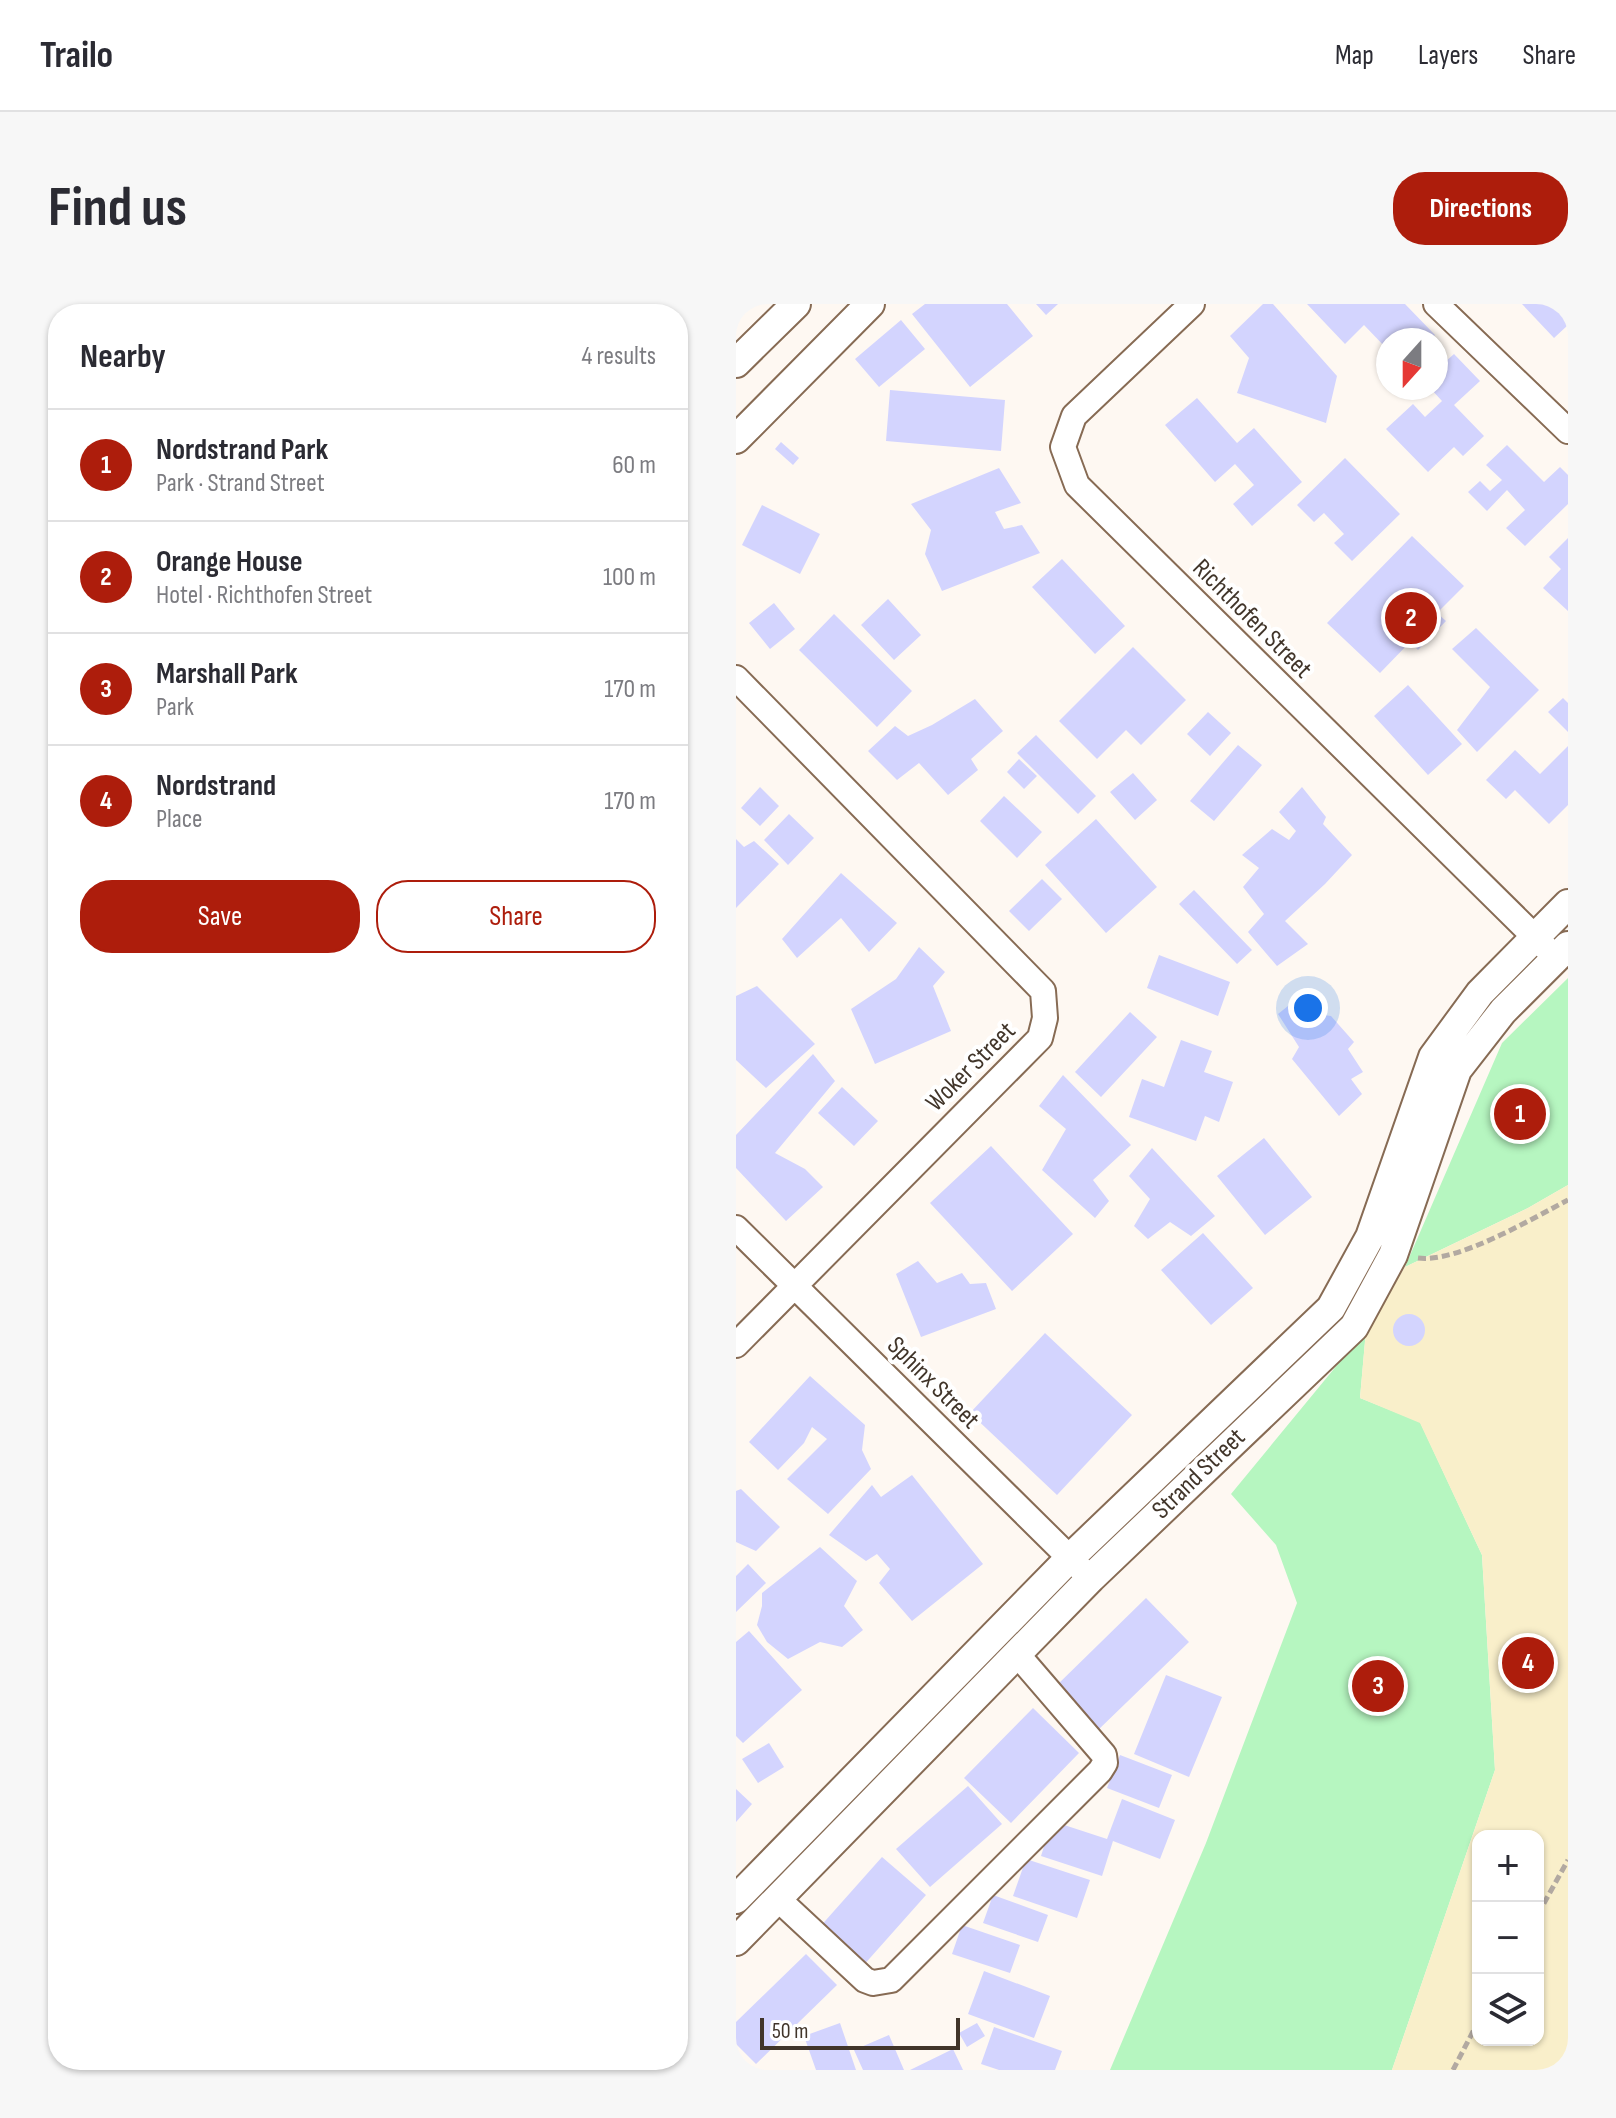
<!DOCTYPE html>
<meta charset="utf-8">
<style>
:root{--surface:#fff;--page:#f7f7f7;--text:#2b2b33;--muted:#7c7c81;--line:#e1e1e2;--accent:#ad1d0c}
body{margin:0;font-family:"Sofia Sans Condensed",sans-serif;background:var(--page);color:var(--text)}
.controls{position:absolute;right:24px;bottom:24px;display:grid;overflow:hidden;border-radius:16px;box-shadow:0 2px 6px #0004}
.controls button{width:72px;height:72px;display:grid;place-items:center;padding:0;border:0;border-bottom:2px solid var(--line);background:var(--surface);color:var(--text);font:40px sans-serif}
.compass{position:absolute;left:640px;top:24px;width:72px;height:72px;border-radius:50%;background:var(--surface);box-shadow:0 2px 6px #0004;rotate:201deg}
.scale{position:absolute;left:24px;bottom:20px;width:200px;box-sizing:border-box;padding-left:8px;border:4px solid #41352a;border-top:0;font-size:22px;line-height:28px;white-space:nowrap;color:#41352a;-webkit-text-stroke:6px #fff;paint-order:stroke}
.you{position:absolute;left:572px;top:704px;width:28px;height:28px;margin:-20px;border:6px solid #fff;border-radius:50%;background:#1a73e8;box-shadow:0 0 0 12px #1a73e833}
.badge{display:grid;place-items:center;width:52px;height:52px;border-radius:50%;background:var(--accent);color:#fff;font-size:26px;font-weight:700}
.pin{position:absolute;translate:-50% -50%;border:4px solid #fff;box-shadow:0 2px 8px #0006}
.list{margin:0;padding:0;list-style:none}
h2{display:flex;justify-content:space-between;align-items:center;height:104px;margin:0;padding:0 32px;font-size:34px}
h2 small{font-size:26px;font-weight:400;color:var(--muted)}
.list li{display:grid;grid-template-columns:52px 1fr auto;gap:24px;align-items:center;box-sizing:border-box;height:112px;padding:0 32px;border-top:2px solid var(--line)}
.list b{display:block;font-size:30px;white-space:nowrap}
.list p{margin:0;font-size:26px;white-space:nowrap;color:var(--muted)}
.list em{font-size:26px;font-style:normal;color:var(--muted)}
.actions{display:flex;gap:16px;padding:24px 32px}
.actions a{flex:1;padding:18px 0;border:2px solid var(--accent);border-radius:32px;text-align:center;font-size:28px;color:var(--accent)}
.actions .main{background:var(--accent);color:#fff}
.icon{flex:none;width:44px;height:44px;fill:none;stroke:currentColor;stroke-width:2;stroke-linecap:round;stroke-linejoin:round}
.map{position:relative;flex:none;width:832px;height:1766px;overflow:hidden;border-radius:32px}
header{display:flex;align-items:center;gap:48px;box-sizing:border-box;height:112px;padding:0 40px;background:var(--surface);border-bottom:2px solid var(--line)}
header strong{font-size:38px}
nav{display:flex;gap:44px;margin-inline-start:auto;font-size:28px}
.intro{display:flex;align-items:center;justify-content:space-between;box-sizing:border-box;height:192px;padding:0 48px}
h1{margin:0;font-size:56px}
.button{padding:20px 36px;border-radius:32px;background:var(--accent);color:#fff;font-size:28px;font-weight:700}
main{display:flex;gap:48px;padding:0 48px}
aside{flex:1;background:var(--surface);border-radius:32px;box-shadow:0 2px 6px #0004}
.map>svg:first-child{display:block}
.green{fill:#b6f6c0}
.sand{fill:#f9efca;fill-rule:evenodd}
.building{fill:#d3d4fe}
.lines{fill:none;stroke-linecap:round;stroke-linejoin:round}
.minor-casing{stroke:#876b54;stroke-width:28}
.tertiary-casing{stroke:#876b54;stroke-width:32}
.path{stroke:#b2a9a1;stroke-width:5;stroke-dasharray:8 4;stroke-linecap:butt}
.minor{stroke:#fff;stroke-width:24}
.tertiary{stroke:#fff;stroke-width:28}
.labels{text-anchor:middle;dominant-baseline:central;stroke-width:8;stroke-linejoin:round;paint-order:stroke}
.street-label{font-size:26px;fill:#41352a;stroke:#fff}
</style>
<header>
<strong>Trailo</strong>
<nav><a>Map</a><a>Layers</a><a>Share</a></nav>
</header>
<div class="intro"><h1>Find us</h1><a class="button">Directions</a></div>
<main>
<aside>
<h2>Nearby<small>4 results</small></h2>
<ul class="list">
<li><span class="badge">1</span><div><b>Nordstrand Park</b><p>Park · Strand Street</p></div><em>60 m</em></li>
<li><span class="badge">2</span><div><b>Orange House</b><p>Hotel · Richthofen Street</p></div><em>100 m</em></li>
<li><span class="badge">3</span><div><b>Marshall Park</b><p>Park</p></div><em>170 m</em></li>
<li><span class="badge">4</span><div><b>Nordstrand</b><p>Place</p></div><em>170 m</em></li>
</ul>
<div class="actions"><a class="main">Save</a><a>Share</a></div>
</aside>
<div class="map">
<svg width="832" height="1766" viewBox="0 0 832 1766">
<rect width="100%" height="100%" fill="#fef8f2"/>
<path class="green" d="M832,674V881L792,904L669,963L766,739Z
M630,1026L624,1094L684,1118L746,1251L759,1466L656,1766H374L470,1539L561,1299L540,1241L495,1190Z"/>
<path class="sand" d="M832,881V1766H656L759,1466L746,1251L684,1119L624,1094L630,1026L669,963L792,904ZM742,1532H802V1736H742Z"/>
<path class="building" d="M189,0H271L297,32L234,83L176,10Z
M300,0H322L310,11Z
M527,0H537L601,72L590,119L501,89L513,54L494,32Z
M571,0H669L699,31L694,36H652V46L628,21L609,40Z
M786,0H832V21L818,34Z
M165,16L189,45L143,83L119,55Z
M718,50L744,77L718,101L748,132L727,152L718,143L692,168L650,125L677,100L689,113L706,97L694,84H700V66Z
M154,86L269,96L265,147L150,137Z
M461,94L501,139L518,124L566,178L516,222L497,200L518,181L499,160L479,178L429,121Z
M45,138L63,154L57,161L39,145Z
M771,141L808,178L824,163L832,171V200L789,242L770,224L789,206L771,186L751,207L732,188L744,177L754,187L766,176L750,161Z
M609,154L664,210L616,257L598,239L608,230L588,209L578,218L561,201Z
M263,164L285,199L259,208L268,225L286,221L304,249L206,287L189,250L195,226L175,200Z
M26,201L84,230L64,270L6,241Z
M676,232L728,282L701,309L710,317L682,346L674,338L644,369L591,319Z
M832,234V307L807,284L825,265L813,253Z
M326,255L389,322L359,350L296,283Z
M152,295L185,331L158,356L125,321Z
M38,299L59,325L34,345L13,319Z
M98,310L176,387L141,423L63,346Z
M740,324L803,386L741,448L721,426L754,383L716,345Z
M397,343L450,396L405,441L390,426L361,455L323,417Z
M672,381L726,440L692,471L638,412Z
M827,394L832,399V428L812,408Z
M239,395L267,427L235,455L242,466L212,491L183,459L161,476L132,447L159,422L172,432L196,421Z
M472,408L495,429L474,452L451,430Z
M300,431L360,492L342,510L281,449Z
M502,441L526,461L478,517L454,497Z
M832,442V501L813,520L779,486L770,495L750,476L779,446L804,470Z
M283,455L301,472L288,485L271,468Z
M397,469L421,496L399,516L374,488Z
M24,483L43,502L24,522L5,504Z
M566,483L590,513L587,520L616,551L589,580L549,617L572,640L541,662L512,628L528,610L507,583L523,564L506,551L536,525L553,536L560,527L543,508Z
M268,492L306,528L281,554L244,517Z
M53,510L78,534L52,561L28,536Z
M360,515L421,583L370,629L309,561Z
M0,535L8,543L18,537L43,560L0,604Z
M105,569L161,619L133,648L105,614L61,654L46,635Z
M306,575L326,595L293,627L273,607Z
M458,586L516,646L501,660L443,600Z
M183,643L209,668L197,682L215,727L139,760L115,705L160,675Z
M423,651L494,678L482,712L411,684Z
M21,682L79,740L30,784L0,756V692Z
M562,694L574,709L595,712L618,738L612,745L627,768L615,775L626,790L603,812L556,755L563,743L542,710Z
M394,708L421,733L365,793L339,768Z
M445,736L476,747L468,768L497,778L483,818L469,812L460,837L393,813L406,775L428,783Z
M77,750L99,777L39,849L69,865L87,883L50,917L0,864V831Z
M327,771L395,841L357,876L373,897L359,914L306,866L330,825L303,802Z
M106,783L142,817L118,842L82,809Z
M528,834L576,893L529,931L481,872Z
M255,842L337,930L276,987L194,899Z
M416,844L479,912L455,932L434,918L412,935L398,922L414,895L393,872Z
M467,929L517,984L475,1021L425,966Z
M182,957L201,979L226,969L234,980L250,979L260,1005L185,1033L160,970Z
M657 1026a16 16 0 1 1 32 0a16 16 0 1 1-32 0Z
M309,1029L396,1111L321,1191L234,1109Z
M74,1072L129,1121L126,1146L135,1165L92,1210L51,1175L91,1135L76,1123L68,1139L42,1166L13,1138Z
M176,1171L247,1260L176,1317L143,1279L154,1265L141,1250L130,1257L93,1231L136,1181L145,1193Z
M5,1185L44,1223L20,1247L0,1238V1187Z
M84,1243L121,1277L108,1302L127,1326L106,1343L84,1338L52,1355L31,1338L21,1321L26,1302V1289Z
M12,1260L30,1279L0,1308V1272Z
M410,1294L453,1338L360,1428L318,1384Z
M13,1327L66,1386L7,1439L0,1432V1338Z
M430,1371L486,1393L453,1473L398,1450Z
M297,1404L343,1449L275,1519L228,1474Z
M33,1439L48,1463L22,1479L6,1455Z
M384,1451L436,1471L423,1504L371,1484Z
M232,1482L266,1520L194,1583L160,1545Z
M0,1485L16,1500L0,1518Z
M386,1495L439,1516L424,1555L377,1537L366,1572L305,1552L316,1517L371,1535Z
M146,1553L190,1591L126,1663L82,1625Z
M290,1555L354,1576L341,1614L277,1592Z
M257,1591L312,1611L302,1638L247,1619Z
M226,1621L284,1641L274,1669L216,1650Z
M70,1650L101,1681L20,1760L0,1740V1718Z
M248,1667L314,1692L298,1734L232,1710Z
M104,1719L120,1766H80L68,1732Z
M241,1719L249,1732L231,1743L223,1729Z
M258,1723L326,1747L319,1766H263L245,1760Z
M153,1731L168,1766H127L118,1746Z
M217,1745L227,1766H174Z"/>
<g class="lines">
<defs>
<path id="minor" d="M456,0L338,112L327,143L341,181L812,646
M700,0L832,127
M0,374L307,687L309,714L304,734L0,1041
M0,924L347,1267
M42,1595L129,1676L137,1679L155,1676L364,1467L369,1459L368,1451L281,1350"/>
<path id="tertiary" d="M0,59L60,0
M0,135L134,0
M0,1595L334,1254L595,1004L634,933L697,753L744,689L832,600
M0,1637L355,1274L618,1023L657,951L721,766L767,707L832,642"/>
</defs>
<use href="#minor" class="minor-casing"/>
<use href="#tertiary" class="tertiary-casing"/>
<path class="path" d="M682,954C722,959 795,915 832,896
M802,1610L832,1556
M717,1766L742,1718"/>
<use href="#minor" class="minor"/>
<use href="#tertiary" class="tertiary"/>
</g>
<g class="labels">
<g class="street-label">
<text transform="translate(516 315) rotate(45)">Richthofen Street</text>
<text transform="translate(235 763) rotate(-45)">Woker Street</text>
<text transform="translate(197 1079) rotate(45)">Sphinx Street</text>
<text transform="translate(463 1170) rotate(-44)">Strand Street</text>
</g>
</g>
</svg>
<div class="controls">
<button>+</button>
<button>−</button>
<button><svg class="icon" aria-label="layers" viewBox="0 0 24 24"><path d="M12 4l9 5-9 5-9-5zM3 14l9 5 9-5"/></svg></button>
</div>
<svg class="compass" viewBox="-18 -18 36 36"><path d="M0-13l5 13h-10z" fill="#e53935"/><path d="M0 13l5-13h-10z" fill="#7c7c81"/></svg>
<div class="scale">50 m</div>
<div class="you"></div>
<div class="pin badge" style="left:784px;top:810px">1</div>
<div class="pin badge" style="left:675px;top:314px">2</div>
<div class="pin badge" style="left:642px;top:1382px">3</div>
<div class="pin badge" style="left:792px;top:1359px">4</div>
</div>
</main>
